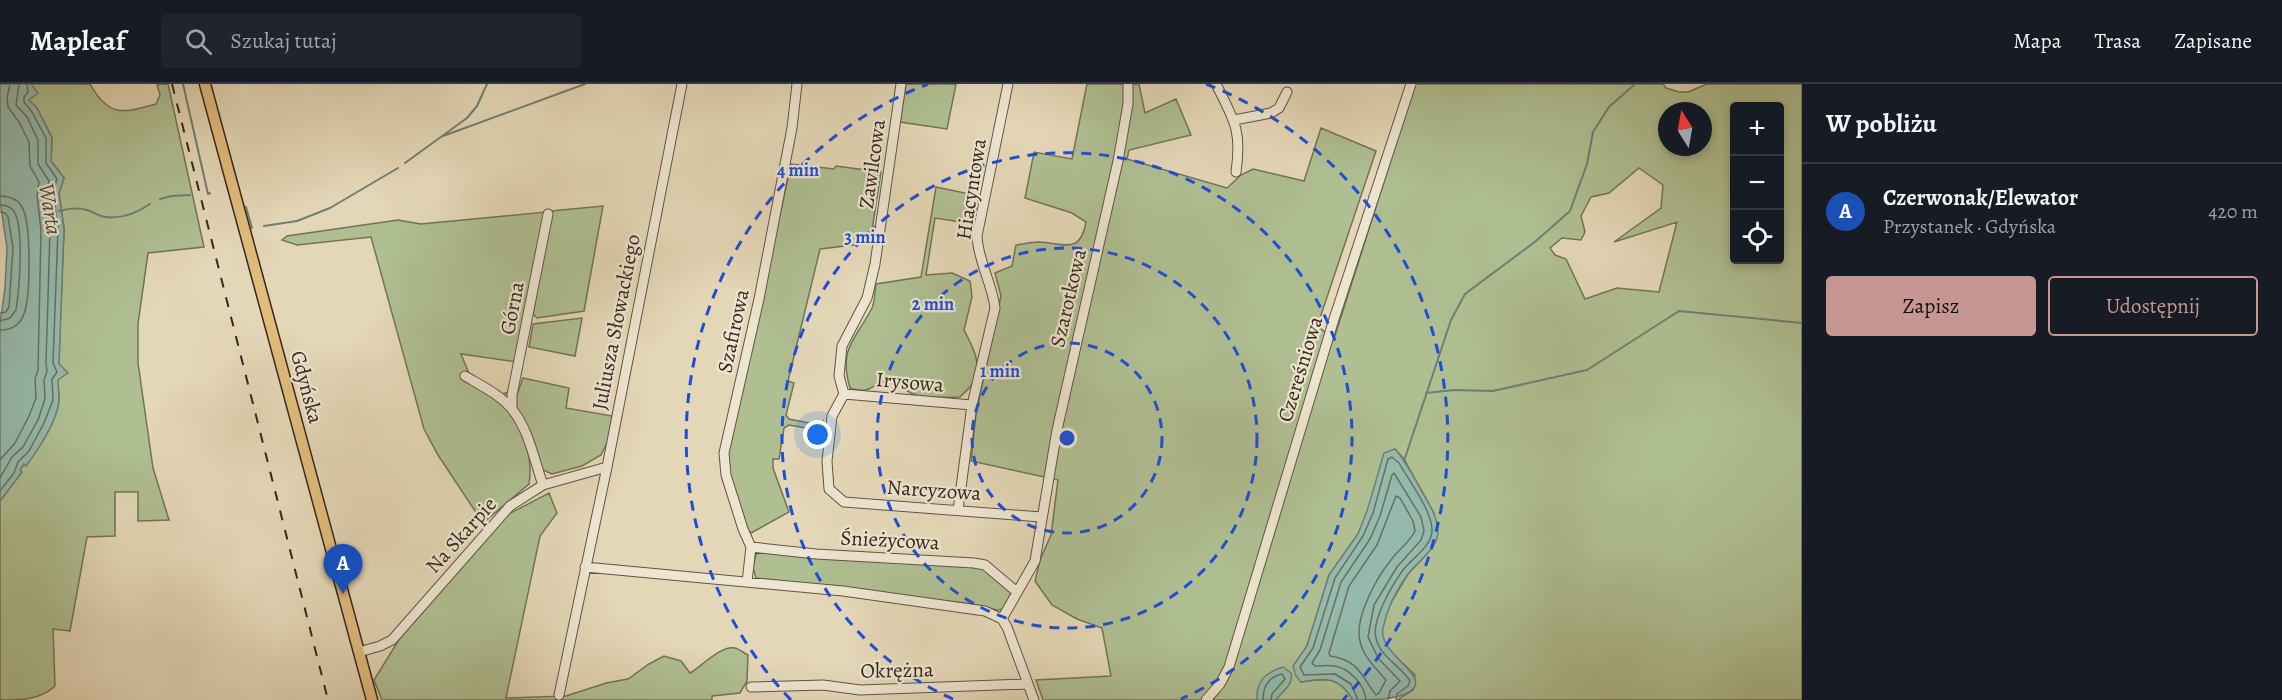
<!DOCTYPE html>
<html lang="pl">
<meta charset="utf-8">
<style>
:root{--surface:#171b24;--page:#20242c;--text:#f1f3f6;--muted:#9ea1a6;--line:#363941;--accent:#c59692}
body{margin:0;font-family:Alegreya,serif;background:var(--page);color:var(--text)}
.controls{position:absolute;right:18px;top:18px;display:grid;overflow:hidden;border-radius:6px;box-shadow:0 3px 9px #0003}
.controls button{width:54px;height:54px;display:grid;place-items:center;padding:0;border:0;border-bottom:2px solid var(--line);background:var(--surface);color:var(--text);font:30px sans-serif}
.compass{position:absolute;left:1658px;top:18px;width:54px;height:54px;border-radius:50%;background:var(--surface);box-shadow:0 3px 9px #0003;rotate:349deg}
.you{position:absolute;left:818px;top:351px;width:21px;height:21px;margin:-15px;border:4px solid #fff;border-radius:50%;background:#1a73e8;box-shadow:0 0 0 9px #1a73e833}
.badge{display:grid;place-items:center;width:39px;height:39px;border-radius:50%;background:var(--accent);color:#fff;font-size:20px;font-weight:700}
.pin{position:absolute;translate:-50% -50px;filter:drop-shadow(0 2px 3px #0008)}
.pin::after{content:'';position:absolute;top:32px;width:21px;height:18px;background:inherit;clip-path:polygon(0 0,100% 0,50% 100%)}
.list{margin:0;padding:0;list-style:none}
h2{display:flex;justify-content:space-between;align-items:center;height:78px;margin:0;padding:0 24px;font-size:26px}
h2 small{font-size:20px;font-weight:400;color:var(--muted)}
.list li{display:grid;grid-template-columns:39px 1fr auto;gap:18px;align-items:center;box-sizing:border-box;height:96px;padding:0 24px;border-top:2px solid var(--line)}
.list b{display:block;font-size:22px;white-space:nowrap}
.list p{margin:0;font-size:20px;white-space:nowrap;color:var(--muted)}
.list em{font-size:20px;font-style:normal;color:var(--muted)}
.actions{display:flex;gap:12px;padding:18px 24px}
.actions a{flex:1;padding:14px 0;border:2px solid var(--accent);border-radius:6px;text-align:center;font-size:21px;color:var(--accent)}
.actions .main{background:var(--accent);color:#111}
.icon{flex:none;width:33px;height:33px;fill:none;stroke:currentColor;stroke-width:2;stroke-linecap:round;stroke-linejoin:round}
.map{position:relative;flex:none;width:1802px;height:616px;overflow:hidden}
header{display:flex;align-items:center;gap:36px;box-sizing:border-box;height:84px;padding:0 30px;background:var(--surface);border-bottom:2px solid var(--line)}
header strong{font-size:28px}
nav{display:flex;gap:33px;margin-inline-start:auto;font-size:21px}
.search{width:420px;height:54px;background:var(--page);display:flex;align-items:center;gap:15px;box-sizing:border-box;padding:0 21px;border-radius:6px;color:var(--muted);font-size:22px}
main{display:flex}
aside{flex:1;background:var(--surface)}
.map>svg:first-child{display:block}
.green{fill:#afbf92;stroke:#727358;stroke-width:1.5;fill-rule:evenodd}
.water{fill:#95baac;stroke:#6f7f73;stroke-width:1.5}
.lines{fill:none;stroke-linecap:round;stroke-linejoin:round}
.shore{stroke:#667065;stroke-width:1.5}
.stream{stroke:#6f7f73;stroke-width:2}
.minor-casing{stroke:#625344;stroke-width:11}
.major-casing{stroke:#36271e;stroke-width:13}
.minor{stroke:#ede5d0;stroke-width:9}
.major{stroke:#e2bc7c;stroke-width:10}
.rail{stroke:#36271e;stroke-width:2;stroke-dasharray:10 10;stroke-linecap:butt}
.ring{fill:none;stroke:#1d4ed8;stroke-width:3;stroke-dasharray:10 8}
.labels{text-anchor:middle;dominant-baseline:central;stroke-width:4.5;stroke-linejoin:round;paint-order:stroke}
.street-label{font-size:21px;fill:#36271e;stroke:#ede5d0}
.water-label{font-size:22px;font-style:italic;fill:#4e4c42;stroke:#ede5d0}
.centre{fill:#1d4ed8;stroke:#ede5d0;stroke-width:3}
.ring-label{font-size:18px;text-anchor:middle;font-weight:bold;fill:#1d4ed8;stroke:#ede5d0;stroke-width:4.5;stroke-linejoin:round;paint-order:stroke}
</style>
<header>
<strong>Mapleaf</strong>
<div class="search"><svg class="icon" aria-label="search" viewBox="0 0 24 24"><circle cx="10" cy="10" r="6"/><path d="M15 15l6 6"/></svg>Szukaj tutaj</div>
<nav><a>Mapa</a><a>Trasa</a><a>Zapisane</a></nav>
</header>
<main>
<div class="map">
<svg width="1802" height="616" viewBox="0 0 1802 616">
<rect width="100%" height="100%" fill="#e4d7b7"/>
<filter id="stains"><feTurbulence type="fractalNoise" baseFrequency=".00333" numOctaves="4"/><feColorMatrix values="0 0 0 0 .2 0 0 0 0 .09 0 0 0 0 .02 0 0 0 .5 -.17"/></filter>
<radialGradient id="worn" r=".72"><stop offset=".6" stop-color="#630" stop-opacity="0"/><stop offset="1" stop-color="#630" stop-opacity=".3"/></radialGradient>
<path class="green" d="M31,0H90C109,34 123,29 156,20L160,11L157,0H168L204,163L148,169L138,240V279L153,384L169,436L138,437V408H115V452L87,453L70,547L53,545L55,602C41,616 20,616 0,616V417L21,389L19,387L24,380L26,382C39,364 57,338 59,316C59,310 58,303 58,296L64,145L59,109L64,94L51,77L52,54L37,24L28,16L37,9Z
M906,0H956L947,45L900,38Z
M1087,0H1139L1145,29L1176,15L1191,51L1129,66L1127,75L1227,104L1241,91L1253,85L1304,97L1321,44L1376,67L1320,234V244L1334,255L1415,0H1663L1666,4L1679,8H1688L1707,0H1802V616H1397L1413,606L1415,591L1389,566L1381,552L1386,527L1408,490L1433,463L1434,429L1404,375L1395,365L1358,450L1329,491L1307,562L1294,582L1301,598C1326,594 1339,592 1353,616H1043L1036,596L1111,592L1102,544L1077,535L1052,521L1035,497L1040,476L1051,451L1058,396L971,377L976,330L1001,212L995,189L1012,182L1016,161C1023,160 1032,158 1039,158C1064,159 1080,171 1086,138L1072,129L1025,114L1034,68L1072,75ZM1734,22H1780V176H1734ZM1667,27H1703V63H1667ZM1639,84L1663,101L1661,124L1614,158L1677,138L1659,208L1617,204L1585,215L1566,175L1555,171L1550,164L1562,154L1581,156L1585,148L1581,132L1591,113L1609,109Z
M791,80L834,85L836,82L881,88L870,159L820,165L788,297L794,299L786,331L789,335L819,341L823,337V352L818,346L789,341L784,344L779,375H773V384L789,428L751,449L747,445L728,383V370Z
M936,103L979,112L973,140L935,134L926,191L952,189L970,197L972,213L964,246C972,261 983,281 974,298C971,303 964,309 960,313C947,313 924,315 913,310C904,307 900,297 889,297C871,297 874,312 850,304C838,264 856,255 872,224C875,217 875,207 876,200L921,193Z
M603,122L584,227L537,234L533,230L551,127Z
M546,128L517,278L461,270L470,292L500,311L508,308C519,338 534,368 529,400L483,439L438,371L424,345L371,153L297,161L282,156L287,152L398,136L421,140Z
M582,234L575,272L529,263L533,240Z
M523,294L569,304L566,324L612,332L609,355L601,371L582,382L552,390L543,386L517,329L516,313Z
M549,409L557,429L540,452L506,614L566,612L606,599L628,595L649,580L664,572L681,577L690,589C702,582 721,561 735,564C739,565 744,569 748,571L747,597L740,609L712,612V616H382L374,596L400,554L507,431Z
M764,467L981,483L1011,508L1005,525L997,526L972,520L756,494L753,484L756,470Z"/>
<path class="water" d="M0,0H31L38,9L29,16L37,24L52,54L51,77L64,94L59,109L64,145L59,280L68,289L58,296C58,303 59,310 59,316C57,338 39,364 26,382L24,380L20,386L22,388L0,417V240L5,204L7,164L0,116Z
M1395,365C1406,378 1414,393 1422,408C1429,420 1437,432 1438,446C1439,464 1418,477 1408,490C1396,506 1387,525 1383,544C1378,569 1425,588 1414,604C1403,616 1372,616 1353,616C1339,592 1326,594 1301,598L1296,592L1293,582L1307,562L1329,491L1358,450L1367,427L1384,369Z
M1283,583L1291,589C1294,601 1282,607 1276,616H1257C1256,597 1265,589 1283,583Z"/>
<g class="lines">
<path class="shore" d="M0,112C10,112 19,116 23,125C31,142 31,216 23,232C19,242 10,246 0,246
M0,121C5,121 9,122 13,126C25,140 19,207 16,226L10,234L0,237
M0,128L5,129L8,133L13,164L9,223L6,228L0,229
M0,376L15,359L29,332L36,314L35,295L38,286L41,146L37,111L39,98L30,82L29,58L19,38L8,23L7,14L10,0
M0,394L12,373L23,363L38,336L45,315L44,296L47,287L46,279L50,146L46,109L49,97L38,80V56L27,33L16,21L19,0
M0,407L14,389L18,378L29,367L44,339L53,316L52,295L57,288L53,279L58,145L53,109L57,95L46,79V54L32,28L24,18V13L28,8L27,0
M1396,412L1400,414L1413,437L1415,447C1410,458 1398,466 1391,476C1377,493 1354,534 1360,557C1363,573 1376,584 1386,596L1379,609L1376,611C1362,593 1359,576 1330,572L1329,569L1349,502L1377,461Z
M1263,616C1263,602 1268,593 1282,590L1285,595L1272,610L1271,616
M1358,616L1351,600L1335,590L1304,591L1300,583L1313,564L1335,494L1363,452L1373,429L1388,375L1392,373L1399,379C1409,397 1431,425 1432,445C1433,462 1412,474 1403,486C1393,500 1371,536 1376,554C1380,573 1401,582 1410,597L1408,602L1397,610L1396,616
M1366,616C1365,601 1350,585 1335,582C1329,581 1321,582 1315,582L1312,579L1320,566L1341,498L1370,455L1380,432L1392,391L1394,389L1421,433L1424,447L1421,456L1397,483L1374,521L1368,553L1378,574L1400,597L1390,607L1388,616"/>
<path class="stream" d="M183,0L208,110L210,109
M443,52L585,0
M405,79L467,34L477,22L487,0
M160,115L172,112L190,111
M246,123L252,144
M59,127C68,125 77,123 87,126C93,128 98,132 105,133C121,135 137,129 150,120
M264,142L297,137L330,124L398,84
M1426,309L1454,306L1493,307L1587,286L1679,227L1802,239
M1404,377L1451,236L1465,210L1536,157L1570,127L1587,80L1593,48L1609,23L1635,0"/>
<defs>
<path id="minor" d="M901,0L875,180L867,214L842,262L839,292L844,310L832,332L827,377L829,405L844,418L1041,433
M1216,0C1234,36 1242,46 1236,88
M1234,36L1271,29L1279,24L1287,8
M465,292C480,301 499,310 511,324C529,345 534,376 543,401
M844,310L972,321
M512,325V311L548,130
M958,426L972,321L995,224C992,199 978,177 977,152L1008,0
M751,463L816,470L974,479L985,481L1017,508
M585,483L843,507L985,527L1002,535L1007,543L1034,616
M747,498L751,463L743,445L726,391L724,369L759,215L792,44L797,0
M1002,535L1035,477L1057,346L1118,77L1128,20V0
M359,568L380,562L392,556L510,422L543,401L607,383
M751,603L823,601L860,606L1027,600
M559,611L607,383L682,0
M1206,616L1220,600L1229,583L1334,235L1411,0"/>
<path id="major" d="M205,0L372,616"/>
</defs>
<use href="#minor" class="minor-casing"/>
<use href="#major" class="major-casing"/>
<use href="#minor" class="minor"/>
<use href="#major" class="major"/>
<path class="rail" d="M172,0L328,616"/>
</g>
<g class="ring">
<circle cx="1067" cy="354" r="95"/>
<circle cx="1067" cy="354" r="190"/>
<path d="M953 615A285 285 0 1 1 1181 615"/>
<path d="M791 616A380 380 0 0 1 928 0M1206 0A380 380 0 0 1 1343 616"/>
</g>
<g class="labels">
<g class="street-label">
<text transform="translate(872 80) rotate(-82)">Zawilcowa</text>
<text transform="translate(971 105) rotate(-81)">Hiacyntowa</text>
<text transform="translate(1068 214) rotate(-77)">Szarotkowa</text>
<text transform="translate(512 224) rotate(-79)">Górna</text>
<text transform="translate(616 238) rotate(-79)">Juliusza Słowackiego</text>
<text transform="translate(733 247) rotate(-78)">Szafirowa</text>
<text transform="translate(1300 285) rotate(-73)">Czereśniowa</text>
<text transform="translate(910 298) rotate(5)">Irysowa</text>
<text transform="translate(307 303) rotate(75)">Gdyńska</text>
<text transform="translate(934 406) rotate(4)">Narcyzowa</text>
<text transform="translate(461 451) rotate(-48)">Na Skarpie</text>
<text transform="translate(890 456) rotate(3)">Śnieżycowa</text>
<text transform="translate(897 586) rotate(-1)">Okrężna</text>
</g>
<g class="water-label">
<text transform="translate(50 125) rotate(81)">Warta</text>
</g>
</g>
<circle cx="1067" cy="354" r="9" class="centre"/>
<g class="ring-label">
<text x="798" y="92">4 min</text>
<text x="865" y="159">3 min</text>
<text x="933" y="226">2 min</text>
<text x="1000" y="293">1 min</text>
</g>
<rect width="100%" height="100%" filter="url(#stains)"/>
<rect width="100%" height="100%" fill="url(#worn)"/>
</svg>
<div class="controls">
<button>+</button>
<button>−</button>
<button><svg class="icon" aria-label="locate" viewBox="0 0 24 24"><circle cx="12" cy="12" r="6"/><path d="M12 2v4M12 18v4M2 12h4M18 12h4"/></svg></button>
</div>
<svg class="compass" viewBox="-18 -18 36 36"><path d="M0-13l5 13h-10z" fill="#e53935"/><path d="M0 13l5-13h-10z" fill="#9ea1a6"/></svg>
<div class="you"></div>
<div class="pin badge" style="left:343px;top:510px;background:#1a4fb4">A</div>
</div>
<aside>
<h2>W pobliżu<small></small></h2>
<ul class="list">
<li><span class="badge" style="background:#1a4fb4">A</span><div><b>Czerwonak/Elewator</b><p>Przystanek · Gdyńska</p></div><em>420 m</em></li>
</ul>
<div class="actions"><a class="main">Zapisz</a><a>Udostępnij</a></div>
</aside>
</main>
